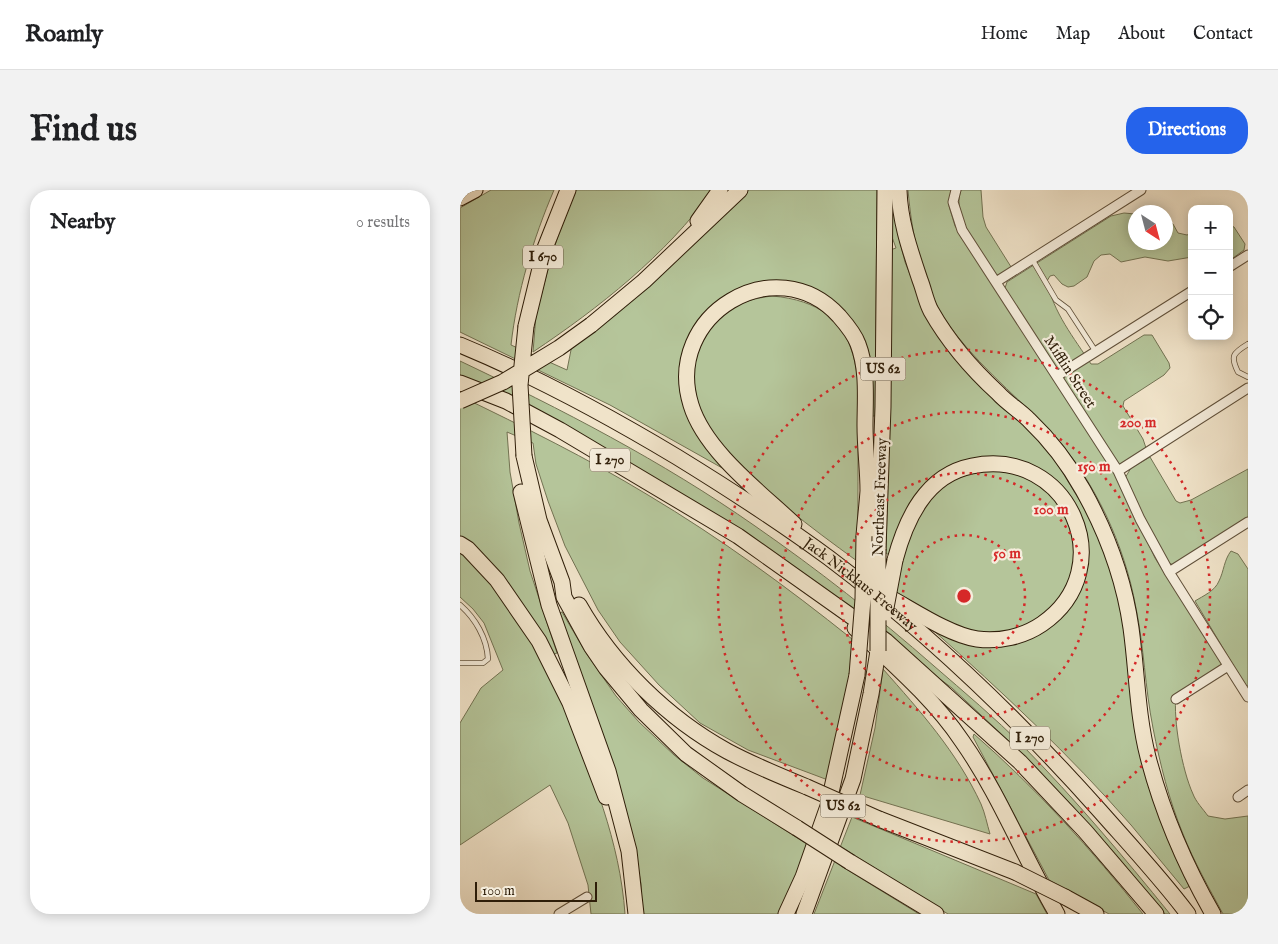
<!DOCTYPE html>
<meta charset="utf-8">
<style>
:root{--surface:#fff;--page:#f2f2f2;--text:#202124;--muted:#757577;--line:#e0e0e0;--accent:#2563eb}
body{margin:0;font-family:"IM FELL English",serif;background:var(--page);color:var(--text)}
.controls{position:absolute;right:15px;top:15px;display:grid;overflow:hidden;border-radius:10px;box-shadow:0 2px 12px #0003}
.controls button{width:45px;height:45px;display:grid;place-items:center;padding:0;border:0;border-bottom:1px solid var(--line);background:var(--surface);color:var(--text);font:25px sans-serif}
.compass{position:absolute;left:668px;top:15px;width:45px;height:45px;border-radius:50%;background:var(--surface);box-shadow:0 2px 12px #0003;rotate:144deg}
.scale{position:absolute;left:15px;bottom:12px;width:122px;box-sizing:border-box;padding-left:5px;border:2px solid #2f1e09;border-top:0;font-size:14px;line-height:18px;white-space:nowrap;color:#2f1e09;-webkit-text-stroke:4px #f5eddc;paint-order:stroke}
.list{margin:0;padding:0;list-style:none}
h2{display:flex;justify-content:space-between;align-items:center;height:65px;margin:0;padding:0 20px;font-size:21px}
h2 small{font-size:16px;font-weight:400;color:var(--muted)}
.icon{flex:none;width:28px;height:28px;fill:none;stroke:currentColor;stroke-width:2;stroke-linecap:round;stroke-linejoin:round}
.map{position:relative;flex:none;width:788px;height:724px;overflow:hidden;border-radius:20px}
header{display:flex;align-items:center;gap:30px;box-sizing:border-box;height:70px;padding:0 25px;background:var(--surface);border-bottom:1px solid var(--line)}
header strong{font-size:24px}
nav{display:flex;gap:28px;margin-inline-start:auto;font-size:18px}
.intro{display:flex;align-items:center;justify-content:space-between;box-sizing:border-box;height:120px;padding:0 30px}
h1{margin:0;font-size:35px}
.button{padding:12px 22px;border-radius:20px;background:var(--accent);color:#fff;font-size:18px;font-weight:700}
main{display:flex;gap:30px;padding:0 30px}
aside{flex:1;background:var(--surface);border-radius:20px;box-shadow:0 2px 12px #0003}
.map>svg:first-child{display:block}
.green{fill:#b5c59a;stroke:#727252}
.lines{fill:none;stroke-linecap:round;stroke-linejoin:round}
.service-casing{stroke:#5f4f39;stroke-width:6}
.minor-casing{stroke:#5f4f39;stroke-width:11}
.motorway-casing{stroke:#2f1e09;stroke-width:17}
.service{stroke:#f5eddc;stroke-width:4.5}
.minor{stroke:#f5eddc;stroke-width:9}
.motorway{stroke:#f0e3c9;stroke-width:15}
.motorway-bridge-casing{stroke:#2f1e09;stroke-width:17;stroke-linecap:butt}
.motorway-bridge{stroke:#f0e3c9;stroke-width:15}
.ring{fill:none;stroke:#d62828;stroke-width:2.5;stroke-dasharray:2.5 5}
.labels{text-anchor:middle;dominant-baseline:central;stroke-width:4.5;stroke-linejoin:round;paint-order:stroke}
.shield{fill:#f5eddc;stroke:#6a5c48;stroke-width:1}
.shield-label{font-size:14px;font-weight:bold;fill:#2f1e09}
.street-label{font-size:15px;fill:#2f1e09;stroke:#f5eddc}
.centre{fill:#d62828;stroke:#f5eddc;stroke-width:2.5}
.ring-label{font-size:15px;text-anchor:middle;font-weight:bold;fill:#d62828;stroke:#f5eddc;stroke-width:4.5;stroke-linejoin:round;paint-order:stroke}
</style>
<header>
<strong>Roamly</strong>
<nav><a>Home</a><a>Map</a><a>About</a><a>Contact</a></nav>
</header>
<div class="intro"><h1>Find us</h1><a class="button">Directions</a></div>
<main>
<aside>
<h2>Nearby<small>0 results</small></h2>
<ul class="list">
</ul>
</aside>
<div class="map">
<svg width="788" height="724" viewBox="0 0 788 724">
<rect width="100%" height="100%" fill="#f0e3c9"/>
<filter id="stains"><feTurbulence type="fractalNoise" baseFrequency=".004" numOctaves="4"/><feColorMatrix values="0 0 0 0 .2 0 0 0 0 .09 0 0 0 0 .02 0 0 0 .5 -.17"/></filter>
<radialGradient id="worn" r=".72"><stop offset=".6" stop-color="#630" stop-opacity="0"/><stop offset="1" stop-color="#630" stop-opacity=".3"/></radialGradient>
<path class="green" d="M31,0H94C73,49 57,102 51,155L107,180L112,155L287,0H417L415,226H411L407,171L353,103L274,104L221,180L266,276L264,279L150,215L0,142V18Z
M116,0H253C205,66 140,117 73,162L76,125L88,79L99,42Z
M448,0H491L489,16L495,36L644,267L661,295L695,368L762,474L716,505C713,530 722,580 733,604C736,612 743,619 748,626L765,629L788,626V724H763C749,698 734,672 723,644C709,610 700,574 693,538C685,498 684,457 676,418C670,385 660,355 646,325C631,294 611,262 587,238C552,202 512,170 484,128C460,89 452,44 448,0Z
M501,0H521L523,27L526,37L553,80L539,86L534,83C520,61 491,27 501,0Z
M432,16L435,17L439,48L445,72L466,124L592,265L629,326L644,356L658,400L668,467L730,696L724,699C706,678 689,656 671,635C610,565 542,502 473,440L513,453L600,426L624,345L575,279L490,278L432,367L426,363L429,225L430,60L436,58L432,47Z
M664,23L675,24L676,52H706V30L713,34L718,43L727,45L732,43V67L708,71L685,67L661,72L650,64L641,65L634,71L627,87L614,96L608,97L602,94L594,85L590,86L587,91C593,122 614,148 631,174H638L684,145H692L709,173L710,178L704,185L664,211L663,216L683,249L687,261L661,275L656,273L545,98L547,92L651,26Z
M769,35L774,37L785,54L784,60L769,71Z
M312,106C408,114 400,191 398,265C398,301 398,336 397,371C350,337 303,302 264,258C255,247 243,235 238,221C237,215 236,208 235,202C232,180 233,171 243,151C257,121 280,110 312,106Z
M0,171C101,219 202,271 295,336C357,379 417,426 474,476C504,502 535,528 563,556C615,609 663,666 710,724H705L658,667L607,610L550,552L492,498L429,451L104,236L0,185Z
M0,206C64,237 127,268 188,305C260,348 327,397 392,449L390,488L368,590L288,560L240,533L199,495L160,452L138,420L105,356L88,311L76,274L73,253L47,242L50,282L59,333L70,381L97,463L92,465L0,351Z
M690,267L716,311L720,313L731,310L788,279V328L713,375C697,369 673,305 665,288L671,278Z
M530,279L561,284L594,306L611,334L615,370L607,399L586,425L558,441L519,443L489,433L436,402L446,348L474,302L499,286Z
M771,361L778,364L788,379V496L785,495L735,411C743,406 755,401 759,391C764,381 764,370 771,361Z
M0,362C33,389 60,425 80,462C90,479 97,499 104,518C132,583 160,652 165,724H131L128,695L108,633L90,595L0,655V533L21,498L43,480L24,433L13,419L0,407Z
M102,422L126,463L156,506L179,532L214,565L243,588L350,656L322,724H182L181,694L174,654L99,423Z
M423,479C460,521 497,562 521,614C525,623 527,634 530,644L400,605L415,538Z
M514,544C576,598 632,660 683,724H649L589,690L513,547Z
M392,627L576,704L587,724H488L386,660L381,676L459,724H354Z"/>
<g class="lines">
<defs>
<path id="service" d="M572,69L596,110L608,119L636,162
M788,154C773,163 770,166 778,182L788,187
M0,415C15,428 27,448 28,469L23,473H0"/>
<path id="minor" d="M496,0L493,12L502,40L658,281L680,329L709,382L788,507
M769,77L788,65
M536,92L681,0
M597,186L732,101
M658,281L788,198
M709,382L788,332
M716,509L768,476
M778,607L788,600
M99,724L127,707"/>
<g id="motorway">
<path d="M439,0C440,32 450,60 460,90C464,100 466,112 471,121C488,151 513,180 538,203C547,213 559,220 569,230C589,249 609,275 623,300C647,343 664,389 671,438C677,481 677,524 688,567C702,621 725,675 753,724"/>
<path d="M0,8L15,0"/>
<path d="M238,31L260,0"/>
<path d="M131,135L184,91L280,0"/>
<path d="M66,136L85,58L108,0"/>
<path id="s1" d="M0,155C75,186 147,225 217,267C269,299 320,332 369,368C466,441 559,530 640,621C670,655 701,688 728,724"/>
<path d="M0,193L46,211L100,240L278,346L426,451L560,572L625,641L696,724"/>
<path d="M64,266L79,330L102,392L104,407L131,456L146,478L181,520L226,564L282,604L337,638"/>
<path d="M61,302L89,415L148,581L169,661L176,724"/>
<path d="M334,334C300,302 245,261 231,215C203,125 316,57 379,126C386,134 394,143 398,154C408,180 405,209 405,236C405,258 408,280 408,301C407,316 405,331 404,346"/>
<path d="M0,354L8,359L37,390L79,451L110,513L146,607"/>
<path d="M418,359L423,217L425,0"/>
<path d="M425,405C450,418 489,445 517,449C539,452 563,447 582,434C663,378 608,256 512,276C466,285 446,329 435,370"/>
<path d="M119,415C153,475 207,528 267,561C293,575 320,586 347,597"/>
<path d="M395,438C433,474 473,508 502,551C540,605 564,668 597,724"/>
<path d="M419,629L555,682"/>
<path d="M390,672L476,724"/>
<path d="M605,707L636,724"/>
<path d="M326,724L343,687L368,616L397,485"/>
<path d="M344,724L393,589L411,504L418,461"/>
</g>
</defs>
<use href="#service" class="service-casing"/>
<use href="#minor" class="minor-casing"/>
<use href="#motorway" class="motorway-casing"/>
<use href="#service" class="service"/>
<use href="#minor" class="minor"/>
<use href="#motorway" class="motorway"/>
<defs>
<path id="motorway-bridge" d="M0,211L43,192L99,158L131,135
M64,266L60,195L66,136
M425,423L435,370
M418,461V359
M397,485L403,409L404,346
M347,597L419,629
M337,638L390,672
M555,682L605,707"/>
</defs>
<use href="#motorway-bridge" class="motorway-bridge-casing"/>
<use href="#motorway-bridge" class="motorway-bridge"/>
</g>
<g class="ring">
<circle cx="504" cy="406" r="61"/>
<circle cx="504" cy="406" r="123"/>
<circle cx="504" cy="406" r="184"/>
<circle cx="504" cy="406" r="246"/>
</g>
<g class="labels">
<g class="shield">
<rect x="63" y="55.5" width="40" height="23" rx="4"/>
<rect x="400.5" y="167.5" width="45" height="23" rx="4"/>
<rect x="130" y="258.5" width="40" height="23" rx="4"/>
<rect x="550" y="536.5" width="40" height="23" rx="4"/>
<rect x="360.5" y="604.5" width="45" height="23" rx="4"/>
</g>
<g class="shield-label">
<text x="83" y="67">I 670</text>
<text x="423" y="179">US 62</text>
<text x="150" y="270">I 270</text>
<text x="570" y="548">I 270</text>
<text x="383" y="616">US 62</text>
</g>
<g class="street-label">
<text transform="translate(610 182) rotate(57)">Mifflin Street</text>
<text transform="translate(420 307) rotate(-88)">Northeast Freeway</text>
<text stroke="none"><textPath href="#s1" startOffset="468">Jack Nicklaus Freeway</textPath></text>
</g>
</g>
<circle cx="504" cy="406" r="8" class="centre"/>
<g class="ring-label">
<text x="678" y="237">200 m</text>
<text x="634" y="281">150 m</text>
<text x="591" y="324">100 m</text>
<text x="547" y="368">50 m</text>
</g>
<rect width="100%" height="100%" filter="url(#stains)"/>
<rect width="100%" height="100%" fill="url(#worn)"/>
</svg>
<div class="controls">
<button>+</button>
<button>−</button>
<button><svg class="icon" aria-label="locate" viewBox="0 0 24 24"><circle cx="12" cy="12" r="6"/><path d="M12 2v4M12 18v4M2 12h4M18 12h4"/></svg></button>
</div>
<svg class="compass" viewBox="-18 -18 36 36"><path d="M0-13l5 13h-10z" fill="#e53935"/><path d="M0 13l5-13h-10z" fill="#757577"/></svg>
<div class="scale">100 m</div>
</div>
</main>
